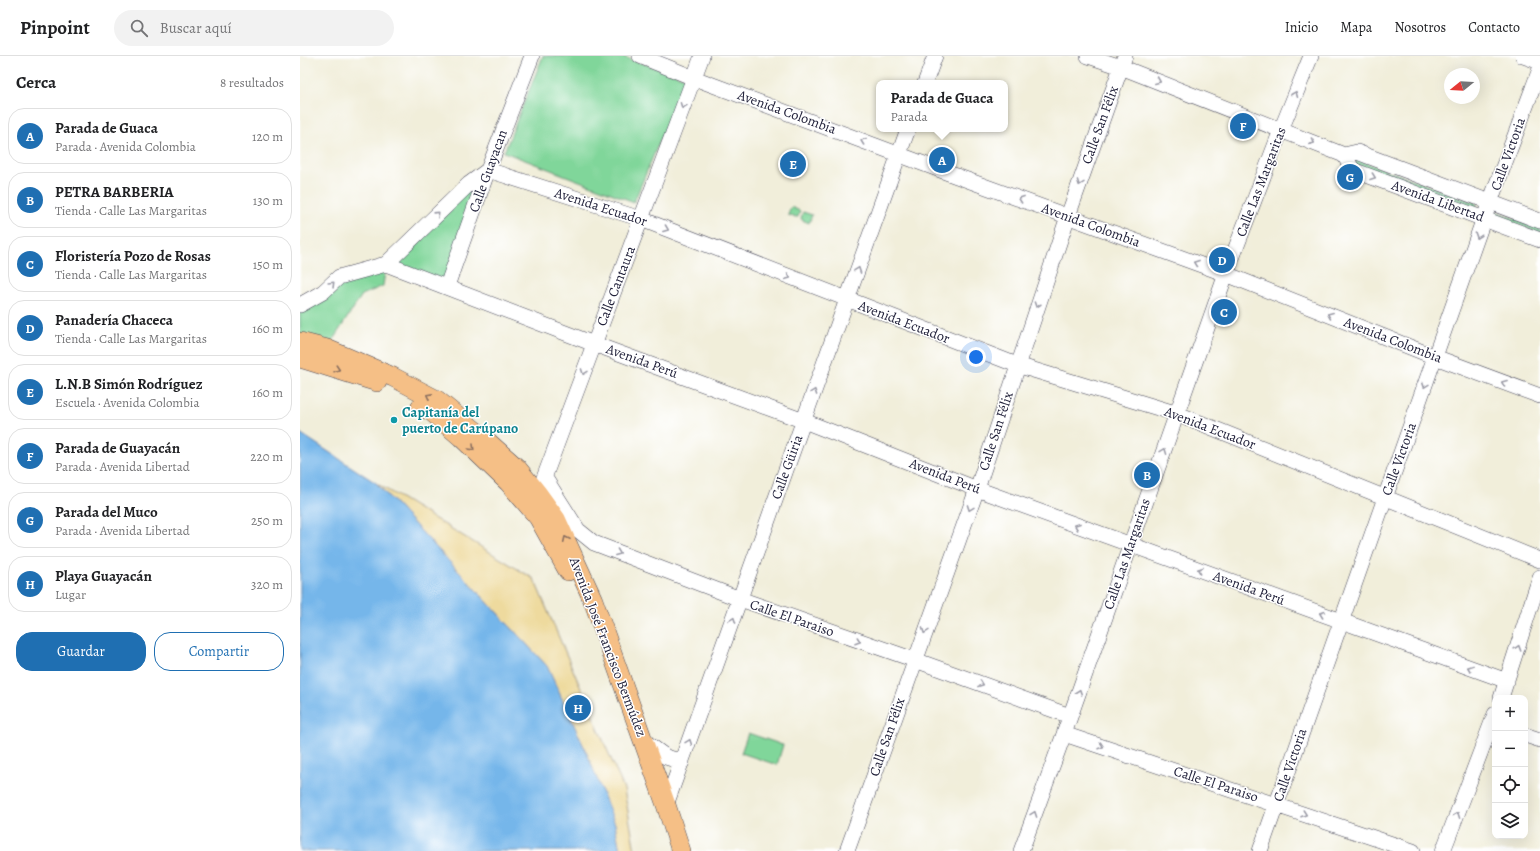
<!DOCTYPE html>
<html lang="es">
<meta charset="utf-8">
<style>
:root{--surface:#fff;--page:#f2f2f2;--text:#202124;--muted:#757577;--line:#e0e0e0;--accent:#1f6fb2}
body{margin:0;font-family:Alegreya,serif;background:var(--page);color:var(--text)}
.controls{position:absolute;right:12px;bottom:12px;display:grid;overflow:hidden;border-radius:8px;box-shadow:0 4px 16px #0002}
.controls button{width:36px;height:36px;display:grid;place-items:center;padding:0;border:0;border-bottom:1px solid var(--line);background:var(--surface);color:var(--text);font:20px sans-serif}
.compass{position:absolute;left:1144px;top:12px;width:36px;height:36px;border-radius:50%;background:var(--surface);box-shadow:0 4px 16px #0002;rotate:252deg}
.you{position:absolute;left:676px;top:301px;width:14px;height:14px;margin:-10px;border:3px solid #fff;border-radius:50%;background:#1a73e8;box-shadow:0 0 0 6px #1a73e833}
.badge{display:grid;place-items:center;width:26px;height:26px;border-radius:50%;background:var(--accent);color:#fff;font-size:13px;font-weight:700}
.pin{position:absolute;translate:-50% -50%;border:2px solid #fff;box-shadow:0 1px 4px #0006}
.popup{position:absolute;left:576px;top:24px;width:132px;height:52px;box-sizing:border-box;display:grid;place-content:center;border-radius:8px;background:var(--surface);filter:drop-shadow(0 1px 3px #0005);font-size:13px;white-space:nowrap;color:var(--muted)}
.popup b{font-size:15px;color:var(--text)}
.popup::after{content:'';position:absolute;left:50%;top:100%;margin-left:-8px;border:8px solid transparent;border-top-color:var(--surface)}
.list{margin:0;padding:0;list-style:none}
h2{display:flex;justify-content:space-between;align-items:center;height:52px;margin:0;padding:0 16px;font-size:17px}
h2 small{font-size:13px;font-weight:400;color:var(--muted)}
.list li{display:grid;grid-template-columns:26px 1fr auto;gap:12px;align-items:center;box-sizing:border-box;height:56px;margin:0 8px 8px;padding:0 8px;border:1px solid var(--line);border-radius:16px}
.list b{display:block;font-size:15px;white-space:nowrap}
.list p{margin:0;font-size:13px;white-space:nowrap;color:var(--muted)}
.list em{font-size:13px;font-style:normal;color:var(--muted)}
.actions{display:flex;gap:8px;padding:12px 16px}
.actions a{flex:1;padding:9px 0;border:1px solid var(--accent);border-radius:16px;text-align:center;font-size:14px;color:var(--accent)}
.actions .main{background:var(--accent);color:#fff}
.icon{flex:none;width:22px;height:22px;fill:none;stroke:currentColor;stroke-width:2;stroke-linecap:round;stroke-linejoin:round}
.map{position:relative;flex:none;width:1240px;height:795px;overflow:hidden}
header{display:flex;align-items:center;gap:24px;box-sizing:border-box;height:56px;padding:0 20px;background:var(--surface);border-bottom:1px solid var(--line)}
header strong{font-size:19px}
nav{display:flex;gap:22px;margin-inline-start:auto;font-size:14px}
.search{width:280px;height:36px;background:var(--page);display:flex;align-items:center;gap:10px;box-sizing:border-box;padding:0 14px;border-radius:22px;color:var(--muted);font-size:15px}
main{display:flex}
aside{flex:1;background:var(--surface)}
.map>svg:first-child{display:block}
.green{fill:#80d69a;stroke:#517c6a}
.sand{fill:#eeda9e;stroke:#887e6c}
.water{fill:#75b6ea;stroke:#4c6c92}
.lines{fill:none;stroke-linecap:round;stroke-linejoin:round}
.minor-casing{stroke:#414153;stroke-width:16}
.major-casing{stroke:#414153;stroke-width:20}
.minor{stroke:#fff;stroke-width:15}
.major{stroke:#f5bf86;stroke-width:19}
.oneway{stroke:#9c9ca7}
.oneway2{stroke:#8c7060}
.culture-dot{fill:#0f9aa8;stroke:#fff;stroke-width:1.5}
.labels{text-anchor:middle;dominant-baseline:central;stroke-width:3;stroke-linejoin:round;paint-order:stroke}
.street-label{font-size:14px;fill:#22223b;stroke:#fff}
.culture-label{font-size:14px;font-weight:bold;fill:#0d838f;stroke:#fff;text-anchor:start}
</style>
<header>
<strong>Pinpoint</strong>
<div class="search"><svg class="icon" aria-label="search" viewBox="0 0 24 24"><circle cx="10" cy="10" r="6"/><path d="M15 15l6 6"/></svg>Buscar aquí</div>
<nav><a>Inicio</a><a>Mapa</a><a>Nosotros</a><a>Contacto</a></nav>
</header>
<main>
<aside>
<h2>Cerca<small>8 resultados</small></h2>
<ul class="list">
<li><span class="badge">A</span><div><b>Parada de Guaca</b><p>Parada · Avenida Colombia</p></div><em>120 m</em></li>
<li><span class="badge">B</span><div><b>PETRA BARBERIA</b><p>Tienda · Calle Las Margaritas</p></div><em>130 m</em></li>
<li><span class="badge">C</span><div><b>Floristería Pozo de Rosas</b><p>Tienda · Calle Las Margaritas</p></div><em>150 m</em></li>
<li><span class="badge">D</span><div><b>Panadería Chaceca</b><p>Tienda · Calle Las Margaritas</p></div><em>160 m</em></li>
<li><span class="badge">E</span><div><b>L.N.B Simón Rodríguez</b><p>Escuela · Avenida Colombia</p></div><em>160 m</em></li>
<li><span class="badge">F</span><div><b>Parada de Guayacán</b><p>Parada · Avenida Libertad</p></div><em>220 m</em></li>
<li><span class="badge">G</span><div><b>Parada del Muco</b><p>Parada · Avenida Libertad</p></div><em>250 m</em></li>
<li><span class="badge">H</span><div><b>Playa Guayacán</b><p>Lugar</p></div><em>320 m</em></li>
</ul>
<div class="actions"><a class="main">Guardar</a><a>Compartir</a></div>
</aside>
<div class="map">
<svg width="1240" height="795" viewBox="0 0 1240 795">
<rect width="100%" height="100%" fill="#fff"/>
<filter id="ink" filterUnits="userSpaceOnUse"><feTurbulence type="fractalNoise" baseFrequency=".025" numOctaves="2"/><feDisplacementMap in="SourceGraphic" scale="8" xChannelSelector="R" yChannelSelector="G"/><feConvolveMatrix kernelMatrix="1 2 1 2 8 2 1 2 1" color-interpolation-filters="sRGB"/></filter>
<filter id="wash" filterUnits="userSpaceOnUse"><feTurbulence type="fractalNoise" baseFrequency=".012" numOctaves="4" result="noise"/><feDisplacementMap in="SourceGraphic" scale="16" xChannelSelector="R" yChannelSelector="G"/><feGaussianBlur stdDeviation="0.9" result="paint"/><feColorMatrix in="noise" values="0 0 0 0 0 0 0 0 0 0 0 0 0 0 0 0 0 1.4 0 .05"/><feComposite in="paint" operator="in"/></filter>
<g filter="url(#wash)">
<rect width="100%" height="100%" fill="#f1eeda"/>
<path class="green" d="M243,0H321L386,22L334,146L204,96Z
M1053,102L1176,147L1177,152L1174,153L1055,110Z
M188,114L147,230L86,208L83,230L62,239L27,293L0,286V249L23,236L86,208Z
M491,151L500,155L498,161H496L488,159Z
M503,156L512,159L509,167L502,164L501,162Z
M1193,156H1197L1240,172V178L1193,159Z
M448,677L483,689L477,709L441,697Z"/>
<path class="sand" d="M76,427L234,523L324,733L335,795H320L315,768L247,610Z"/>
<path class="water" d="M0,377L76,427L247,610L286,695L315,768L320,795H0Z"/>
</g>
<g filter="url(#ink)">
<g class="lines">
<defs>
<path id="minor" d="M340,0L394,22L651,118L926,218L1135,301L1240,340
M788,0L821,11L1044,99L1057,96L1240,165
M1223,0L1240,6
M625,27L635,0
M1044,99L1053,114L1240,184
M86,208L294,288L504,365L677,433L1207,625
M147,230L188,114L232,0
M0,249L23,236L39,221L86,208L169,128L188,114L341,163L717,309L878,358L1240,504
M245,422L278,474L294,487L440,543L615,604L770,660
M241,430L402,0
M1201,642L1240,521
M764,678L1113,795
M1225,679L1240,684
M343,684L366,701L382,706
M366,749L608,73
M547,795L677,433L768,160L825,0
M721,795L764,678L926,218L981,74L1011,0
M960,795L1184,162L1240,13
M1143,795L1195,658"/>
<path id="major" d="M0,286L27,293L93,321L137,344L179,378L217,412L238,438L256,463L293,544L366,749L381,795
M0,302L77,326
M121,350L132,356L161,381L209,427L238,461L268,515"/>
</defs>
<use href="#minor" class="minor-casing"/>
<use href="#major" class="major-casing"/>
<use href="#minor" class="minor"/>
<use href="#major" class="major"/>
</g>
<defs><path id="oneway-chevron" d="M-2-3.5L2.5 0L-2 3.5" fill="none" stroke-width="1.6" stroke-linecap="round" stroke-linejoin="round"/></defs>
<g class="oneway">
<use href="#oneway-chevron" transform="translate(858 25) rotate(22)"/>
<use href="#oneway-chevron" transform="translate(995 38) rotate(-68)"/>
<use href="#oneway-chevron" transform="translate(383 50) rotate(111)"/>
<use href="#oneway-chevron" transform="translate(563 85) rotate(-160)"/>
<use href="#oneway-chevron" transform="translate(1012 86) rotate(21)"/>
<use href="#oneway-chevron" transform="translate(1073 121) rotate(20)"/>
<use href="#oneway-chevron" transform="translate(780 127) rotate(110)"/>
<use href="#oneway-chevron" transform="translate(721 143) rotate(-160)"/>
<use href="#oneway-chevron" transform="translate(137 158) rotate(-44)"/>
<use href="#oneway-chevron" transform="translate(366 173) rotate(21)"/>
<use href="#oneway-chevron" transform="translate(1178 180) rotate(109)"/>
<use href="#oneway-chevron" transform="translate(896 207) rotate(-160)"/>
<use href="#oneway-chevron" transform="translate(558 214) rotate(-70)"/>
<use href="#oneway-chevron" transform="translate(488 221) rotate(21)"/>
<use href="#oneway-chevron" transform="translate(32 228) rotate(-45)"/>
<use href="#oneway-chevron" transform="translate(737 249) rotate(109)"/>
<use href="#oneway-chevron" transform="translate(1030 259) rotate(-158)"/>
<use href="#oneway-chevron" transform="translate(284 316) rotate(110)"/>
<use href="#oneway-chevron" transform="translate(1204 327) rotate(-159)"/>
<use href="#oneway-chevron" transform="translate(1125 329) rotate(110)"/>
<use href="#oneway-chevron" transform="translate(514 336) rotate(-70)"/>
<use href="#oneway-chevron" transform="translate(864 395) rotate(-69)"/>
<use href="#oneway-chevron" transform="translate(670 452) rotate(110)"/>
<use href="#oneway-chevron" transform="translate(777 470) rotate(-160)"/>
<use href="#oneway-chevron" transform="translate(318 497) rotate(21)"/>
<use href="#oneway-chevron" transform="translate(900 514) rotate(-160)"/>
<use href="#oneway-chevron" transform="translate(1022 558) rotate(-160)"/>
<use href="#oneway-chevron" transform="translate(433 564) rotate(-70)"/>
<use href="#oneway-chevron" transform="translate(625 575) rotate(110)"/>
<use href="#oneway-chevron" transform="translate(558 585) rotate(19)"/>
<use href="#oneway-chevron" transform="translate(1218 592) rotate(-73)"/>
<use href="#oneway-chevron" transform="translate(1170 612) rotate(-160)"/>
<use href="#oneway-chevron" transform="translate(681 628) rotate(20)"/>
<use href="#oneway-chevron" transform="translate(779 636) rotate(-71)"/>
<use href="#oneway-chevron" transform="translate(389 686) rotate(-70)"/>
<use href="#oneway-chevron" transform="translate(801 690) rotate(18)"/>
<use href="#oneway-chevron" transform="translate(734 758) rotate(-70)"/>
<use href="#oneway-chevron" transform="translate(1004 758) rotate(19)"/>
<use href="#oneway-chevron" transform="translate(1157 759) rotate(-69)"/>
</g>
<g class="oneway2">
<use href="#oneway-chevron" transform="translate(37 313) rotate(18)"/>
<use href="#oneway-chevron" transform="translate(129 340) rotate(-152)"/>
<use href="#oneway-chevron" transform="translate(172 392) rotate(44)"/>
<use href="#oneway-chevron" transform="translate(266 483) rotate(-115)"/>
</g>
</g>
<circle class="culture-dot" cx="94" cy="364" r="4"/>
<g class="labels">
<g class="street-label">
<text transform="translate(487 56) rotate(20)">Avenida Colombia</text>
<text transform="translate(800 69) rotate(-70)">Calle San Félix</text>
<text transform="translate(1208 98) rotate(-70)">Calle Victoria</text>
<text transform="translate(188 115) rotate(-70)">Calle Guayacan</text>
<text transform="translate(961 126) rotate(-69)">Calle Las Margaritas</text>
<text transform="translate(1138 145) rotate(20)">Avenida Libertad</text>
<text transform="translate(301 151) rotate(18)">Avenida Ecuador</text>
<text transform="translate(791 169) rotate(20)">Avenida Colombia</text>
<text transform="translate(316 230) rotate(-69)">Calle Cantaura</text>
<text transform="translate(604 266) rotate(21)">Avenida Ecuador</text>
<text transform="translate(1093 284) rotate(21)">Avenida Colombia</text>
<text transform="translate(342 305) rotate(20)">Avenida Perú</text>
<text transform="translate(910 372) rotate(21)">Avenida Ecuador</text>
<text transform="translate(696 375) rotate(-72)">Calle San Félix</text>
<text transform="translate(1099 403) rotate(-70)">Calle Victoria</text>
<text transform="translate(487 411) rotate(-70)">Calle Güiria</text>
<text transform="translate(645 420) rotate(21)">Avenida Perú</text>
<text transform="translate(827 498) rotate(-71)">Calle Las Margaritas</text>
<text transform="translate(949 532) rotate(20)">Avenida Perú</text>
<text transform="translate(492 562) rotate(19)">Calle El Paraiso</text>
<text transform="translate(308 591) rotate(69)">Avenida José Francisco Bermúdez</text>
<text transform="translate(587 681) rotate(-71)">Calle San Félix</text>
<text transform="translate(990 709) rotate(-71)">Calle Victoria</text>
<text transform="translate(916 728) rotate(18)">Calle El Paraiso</text>
</g>
<g class="culture-label">
<text x="102" y="356">Capitanía del<tspan x="102" dy="16">puerto de Carúpano</tspan></text>
</g>
</g>
</svg>
<div class="controls">
<button>+</button>
<button>−</button>
<button><svg class="icon" aria-label="locate" viewBox="0 0 24 24"><circle cx="12" cy="12" r="6"/><path d="M12 2v4M12 18v4M2 12h4M18 12h4"/></svg></button>
<button><svg class="icon" aria-label="layers" viewBox="0 0 24 24"><path d="M12 4l9 5-9 5-9-5zM3 14l9 5 9-5"/></svg></button>
</div>
<svg class="compass" viewBox="-18 -18 36 36"><path d="M0-13l5 13h-10z" fill="#e53935"/><path d="M0 13l5-13h-10z" fill="#757577"/></svg>
<div class="you"></div>
<div class="pin badge" style="left:642px;top:104px">A</div>
<div class="popup"><b>Parada de Guaca</b>Parada</div>
<div class="pin badge" style="left:847px;top:419px">B</div>
<div class="pin badge" style="left:924px;top:256px">C</div>
<div class="pin badge" style="left:922px;top:204px">D</div>
<div class="pin badge" style="left:493px;top:108px">E</div>
<div class="pin badge" style="left:943px;top:70px">F</div>
<div class="pin badge" style="left:1050px;top:121px">G</div>
<div class="pin badge" style="left:278px;top:652px">H</div>
</div>
</main>
